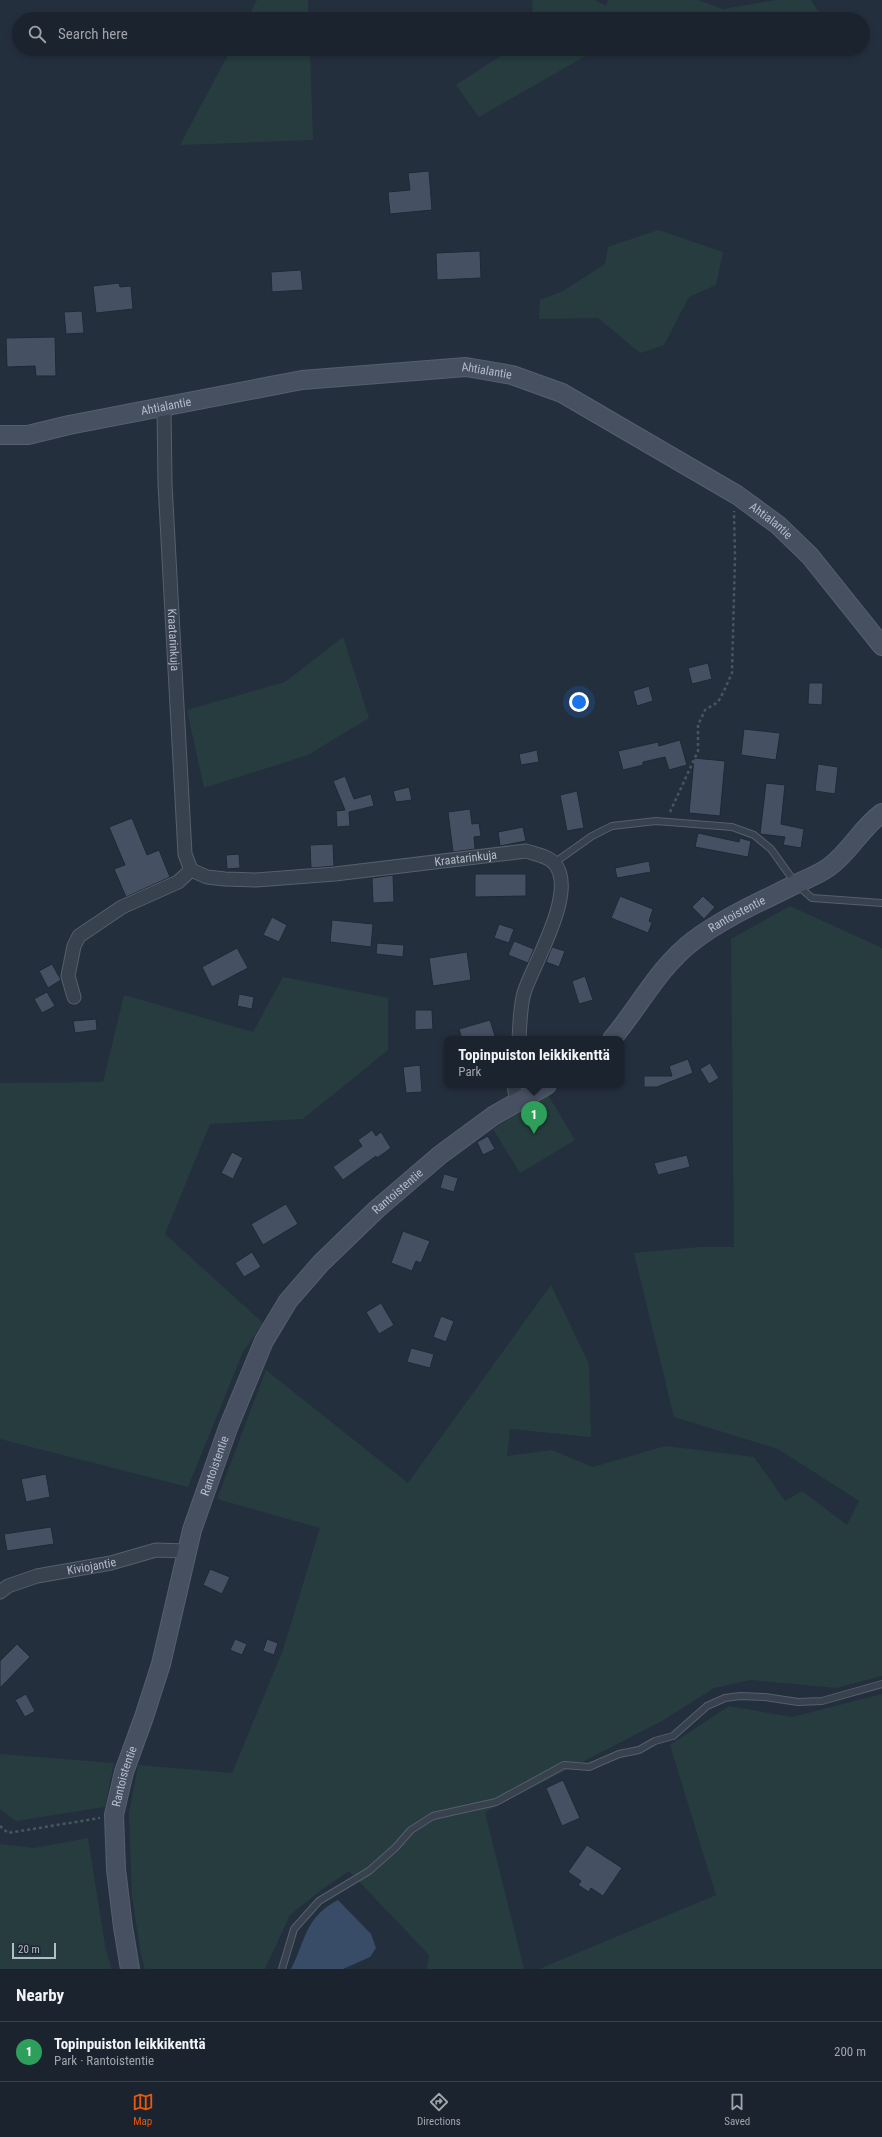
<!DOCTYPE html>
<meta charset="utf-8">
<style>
:root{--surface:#1b232e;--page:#282f3a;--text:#f1f3f6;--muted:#a0a4aa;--line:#39404a;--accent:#ea580c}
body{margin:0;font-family:"Roboto Condensed",sans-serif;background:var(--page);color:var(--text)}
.scale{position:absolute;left:12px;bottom:10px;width:44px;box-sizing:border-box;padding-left:4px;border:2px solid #b4bcc9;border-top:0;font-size:11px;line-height:14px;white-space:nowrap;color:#b4bcc9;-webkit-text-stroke:3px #1d2633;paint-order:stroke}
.you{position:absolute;left:579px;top:702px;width:14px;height:14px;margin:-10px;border:3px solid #fff;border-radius:50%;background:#1a73e8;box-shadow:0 0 0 6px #1a73e833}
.badge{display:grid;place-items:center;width:26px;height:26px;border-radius:50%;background:var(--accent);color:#fff;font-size:13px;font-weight:700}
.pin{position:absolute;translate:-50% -33px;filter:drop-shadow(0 1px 2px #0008)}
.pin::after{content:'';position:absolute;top:21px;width:14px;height:12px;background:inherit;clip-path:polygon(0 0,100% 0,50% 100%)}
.popup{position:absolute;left:444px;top:1036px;width:180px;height:52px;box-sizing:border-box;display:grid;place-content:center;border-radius:8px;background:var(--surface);filter:drop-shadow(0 1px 3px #0005);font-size:13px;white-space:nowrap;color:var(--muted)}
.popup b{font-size:15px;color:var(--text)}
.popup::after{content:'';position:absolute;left:50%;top:100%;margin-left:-8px;border:8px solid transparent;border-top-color:var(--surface)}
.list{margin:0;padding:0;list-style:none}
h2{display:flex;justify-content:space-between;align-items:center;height:52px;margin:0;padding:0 16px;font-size:17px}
h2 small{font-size:13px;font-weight:400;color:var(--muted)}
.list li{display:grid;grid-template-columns:26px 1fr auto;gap:12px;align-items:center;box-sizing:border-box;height:60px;padding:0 16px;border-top:1px solid var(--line)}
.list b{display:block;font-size:15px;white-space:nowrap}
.list p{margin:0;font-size:13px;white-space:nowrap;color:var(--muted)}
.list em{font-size:13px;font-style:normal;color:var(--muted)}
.icon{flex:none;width:22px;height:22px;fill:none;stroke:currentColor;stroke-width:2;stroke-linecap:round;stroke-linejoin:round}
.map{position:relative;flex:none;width:882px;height:1969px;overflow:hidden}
.search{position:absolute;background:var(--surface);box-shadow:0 2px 6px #0003;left:12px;right:12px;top:12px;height:44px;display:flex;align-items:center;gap:10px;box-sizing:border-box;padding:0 14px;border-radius:22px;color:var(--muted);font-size:15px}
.sheet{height:112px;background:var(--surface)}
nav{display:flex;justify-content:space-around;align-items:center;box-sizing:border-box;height:56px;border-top:1px solid var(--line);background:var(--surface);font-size:11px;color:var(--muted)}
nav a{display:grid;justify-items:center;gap:2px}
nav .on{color:var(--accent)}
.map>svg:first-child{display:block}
.green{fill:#263c3f}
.water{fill:#394c67}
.building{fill:#455162;stroke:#1f2835}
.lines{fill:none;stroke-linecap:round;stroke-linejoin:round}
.lane-casing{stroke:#565f6c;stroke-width:8}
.street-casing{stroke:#565f6c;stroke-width:15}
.secondary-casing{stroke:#565f6c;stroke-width:20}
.path{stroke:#44595c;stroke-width:2.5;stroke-dasharray:3 3;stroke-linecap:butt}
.lane{stroke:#38414e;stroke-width:6}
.street{stroke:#38414e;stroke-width:13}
.secondary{stroke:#465061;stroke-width:18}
.labels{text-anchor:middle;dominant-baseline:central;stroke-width:3;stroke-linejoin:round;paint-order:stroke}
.street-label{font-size:12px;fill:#b4bcc9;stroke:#1d2633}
</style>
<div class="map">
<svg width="882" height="1969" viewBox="0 0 882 1969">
<rect width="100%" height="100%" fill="#242f3e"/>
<path class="green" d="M257,0H308V19H247Z
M532,0H595L606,6L608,0H698L723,9L776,0H811L823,19H533Z
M231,49H310L313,140L180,145Z
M511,49H598L479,117L456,85Z
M658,230L723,252L716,285L689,297L664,345L640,353L598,318L539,319L540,300L563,291L605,264L608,247Z
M343,637L369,718L308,755L204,788L187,710L285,682Z
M790,906L882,948V1676L836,1688L751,1680L714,1688L662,1721L485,1812L524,1969H427L429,1955L349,1871L324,1888L290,1915L265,1969H145L141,1955L132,1897L129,1813L138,1765L232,1773L283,1650L320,1528L217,1499L266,1370L408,1483L551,1285L589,1364L591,1437L510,1429L507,1456L552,1450L593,1467L665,1446L754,1457L785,1501L802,1491L847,1525L859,1501L778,1449L674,1417L634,1253L700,1247H734L731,939Z
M283,977L388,998V1050L303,1119L210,1124L165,1234L263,1323L243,1352L188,1487L0,1439V1083L103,1082L124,995L253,1032Z
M548,1095L575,1140L520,1173L493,1129Z
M882,1694V1969H539L716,1895L670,1745L729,1706L792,1717Z
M0,1754L114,1763L105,1807L16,1821L0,1809Z
M88,1838L106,1951L112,1969H0V1844L34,1848Z"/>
<path class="water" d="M338,1900L371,1934L376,1948L370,1957L343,1969H291C306,1940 305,1917 338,1900Z"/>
<path class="building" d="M429,171L432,210L390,214L388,192L410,190L408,173Z
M480,251L481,278L437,280L436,253Z
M301,270L303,290L272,292L271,272Z
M119,283L120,287L131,286L133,309L96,313L93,286Z
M82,311L84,333L66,334L64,312Z
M55,337L56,376H36L35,366L7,367L6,338Z
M708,663L712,679L692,684L688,668Z
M809,683H823L822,705L808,704Z
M649,686L653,701L637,706L633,691Z
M744,729L780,733L776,760L741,755Z
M680,740L687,765L669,770L665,757L643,762V765L623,770L618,751L658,742L659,746Z
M537,750L539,762L521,765L519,754Z
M694,758L725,761L720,816L689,813Z
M818,764L838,767L835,794L815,791Z
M345,776L354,799L371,794L374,806L349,812L350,826L337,827L336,811L345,810L333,781Z
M766,783L785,785L781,824L804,829L801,848L783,845L785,837L760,834Z
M409,787L412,800L396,802L393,791Z
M577,791L584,828L567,831L560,795Z
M470,809L472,824L479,823L481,836L474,837L475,849L453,852L448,812Z
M132,818L147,855L159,850L170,877L126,897L114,869L125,865L109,827Z
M523,827L526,841L500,846L498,832Z
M698,833L739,842L740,838L751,841L748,857L695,847Z
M333,844L334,866L311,868L310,845Z
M239,854L240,868L227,869L226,855Z
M649,861L651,872L617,878L615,868Z
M475,874H526V896L475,897Z
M393,875L394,902L373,903L372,878Z
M620,896L653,909L649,921L652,923L648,933L611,918Z
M703,896L715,907L704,919L692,907Z
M272,917L287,925L279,942L263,935Z
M332,920L373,924L371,947L330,942Z
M499,924L514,929L509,943L494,938Z
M514,941L534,949L528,963L508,955Z
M377,943L404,945L403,957L376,954Z
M552,947L565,951L559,967L546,962Z
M237,948L248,968L212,987L202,967Z
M467,952L471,980L433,986L429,958Z
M52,964L61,980L48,988L39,971Z
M585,976L593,1000L579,1004L572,981Z
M47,992L55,1006L42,1013L34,999Z
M239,994L254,997L252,1009L237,1006Z
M415,1010H432L433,1029L415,1030Z
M96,1019L97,1030L75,1033L73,1021Z
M490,1020L496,1039H462L459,1029Z
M688,1059L693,1073L657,1087H644V1076H672L669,1066Z
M710,1063L719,1078L709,1084L700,1069Z
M420,1065L422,1092L406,1093L403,1067Z
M372,1130L376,1136L381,1132L391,1148L377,1158L376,1156L343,1180L333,1167L362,1146L358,1140Z
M488,1136L495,1149L483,1155L477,1142Z
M232,1152L243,1158L233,1179L221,1173Z
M687,1155L690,1167L658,1175L654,1163Z
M444,1174L458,1178L454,1192L440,1188Z
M286,1204L298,1224L263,1245L251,1224Z
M403,1231L430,1241L421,1263L416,1261L412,1271L391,1263Z
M252,1252L261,1267L244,1277L235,1263Z
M381,1303L394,1325L379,1334L366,1312Z
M441,1316L454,1321L446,1342L433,1337Z
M411,1348L434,1354L430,1368L407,1362Z
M46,1474L50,1497L26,1502L21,1479Z
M51,1527L54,1544L7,1551L4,1534Z
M210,1569L230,1577L222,1594L203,1585Z
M235,1639L247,1644L242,1655L230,1650Z
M267,1639L278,1643L274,1655L263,1651Z
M17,1644L30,1657L0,1688V1661Z
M26,1694L35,1711L25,1717L15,1700Z
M563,1780L580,1818L562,1826L546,1788Z
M587,1845L622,1868L603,1896L591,1888L589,1892L578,1885L581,1881L568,1872Z"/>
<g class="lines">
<defs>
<path id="lane" d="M554,863L592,836L612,826L656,821L732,827L754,835L771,849L796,884L812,898L882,903
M282,1969L294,1929L319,1901L369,1871L395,1848L411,1830L433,1816L496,1802L564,1765L589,1767L619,1754L639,1750L655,1741L673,1736L707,1706L725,1698L740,1696L765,1697L798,1702L822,1701L882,1684"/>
<g id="street">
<path id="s1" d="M164,407L165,484L185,854L191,870"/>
<path id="s2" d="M74,997L68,976L74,946L79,936L122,907L178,882L191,870L207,877L225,879L256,880L335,874L526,851C535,854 548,856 554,863C579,890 533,964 524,993C520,1007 520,1024 519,1039"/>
<path d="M514,1085L517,1103"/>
<path id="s3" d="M0,1592L8,1586L37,1576L111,1563L156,1550L186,1551"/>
</g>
<g id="secondary">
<path id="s4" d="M0,435H28L69,425L302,380L466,367L512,375L562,393L737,495L778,525L810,556L882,646"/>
<path id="s5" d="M612,1039C639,1007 659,967 693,941C723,918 760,902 794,885C806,879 818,875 829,867C850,852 861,828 882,813"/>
<path id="s6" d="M130,1969L123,1927L116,1869L114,1815L124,1772L144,1717L161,1664L192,1530L228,1428L264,1341L288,1301L321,1263L377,1209L440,1155L493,1116L547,1085"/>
</g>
</defs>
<use href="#lane" class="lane-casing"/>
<use href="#street" class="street-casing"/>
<use href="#secondary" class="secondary-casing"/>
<path class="path" d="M670,812L698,751V725L705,710L718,702L724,691L732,673L735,557L734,511
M0,1826L8,1833L100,1818"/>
<use href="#lane" class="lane"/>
<use href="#street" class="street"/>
<use href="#secondary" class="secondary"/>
</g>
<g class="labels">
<g class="street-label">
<text stroke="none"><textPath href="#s4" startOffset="493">Ahtialantie</textPath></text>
<text stroke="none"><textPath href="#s4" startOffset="169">Ahtialantie</textPath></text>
<text stroke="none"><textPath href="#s4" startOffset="817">Ahtialantie</textPath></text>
<text stroke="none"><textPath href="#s1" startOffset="233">Kraatarinkuja</textPath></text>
<text stroke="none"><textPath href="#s2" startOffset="472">Kraatarinkuja</textPath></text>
<text stroke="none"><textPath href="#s5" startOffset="179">Rantoistentie</textPath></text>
<text stroke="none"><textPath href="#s6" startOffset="855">Rantoistentie</textPath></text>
<text stroke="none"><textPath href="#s6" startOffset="519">Rantoistentie</textPath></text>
<text stroke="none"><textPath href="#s3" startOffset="96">Kiviojantie</textPath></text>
<text stroke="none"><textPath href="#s6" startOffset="195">Rantoistentie</textPath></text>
</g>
</g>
</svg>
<div class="scale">20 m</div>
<div class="you"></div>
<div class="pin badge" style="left:534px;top:1134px;background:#2e9e5b">1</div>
<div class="popup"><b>Topinpuiston leikkikenttä</b>Park</div>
<div class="search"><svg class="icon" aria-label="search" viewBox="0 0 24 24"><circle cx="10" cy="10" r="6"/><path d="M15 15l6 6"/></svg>Search here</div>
</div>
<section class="sheet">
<h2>Nearby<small></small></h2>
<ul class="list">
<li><span class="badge" style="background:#2e9e5b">1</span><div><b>Topinpuiston leikkikenttä</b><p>Park · Rantoistentie</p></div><em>200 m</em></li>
</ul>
</section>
<nav>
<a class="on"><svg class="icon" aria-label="map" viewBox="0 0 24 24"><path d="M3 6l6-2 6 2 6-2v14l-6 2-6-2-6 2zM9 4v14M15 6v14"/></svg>Map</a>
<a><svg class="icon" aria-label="directions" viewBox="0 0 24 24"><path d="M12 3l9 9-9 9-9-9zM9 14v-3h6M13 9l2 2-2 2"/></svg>Directions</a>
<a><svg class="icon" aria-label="saved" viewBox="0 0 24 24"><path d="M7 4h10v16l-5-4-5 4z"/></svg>Saved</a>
</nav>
